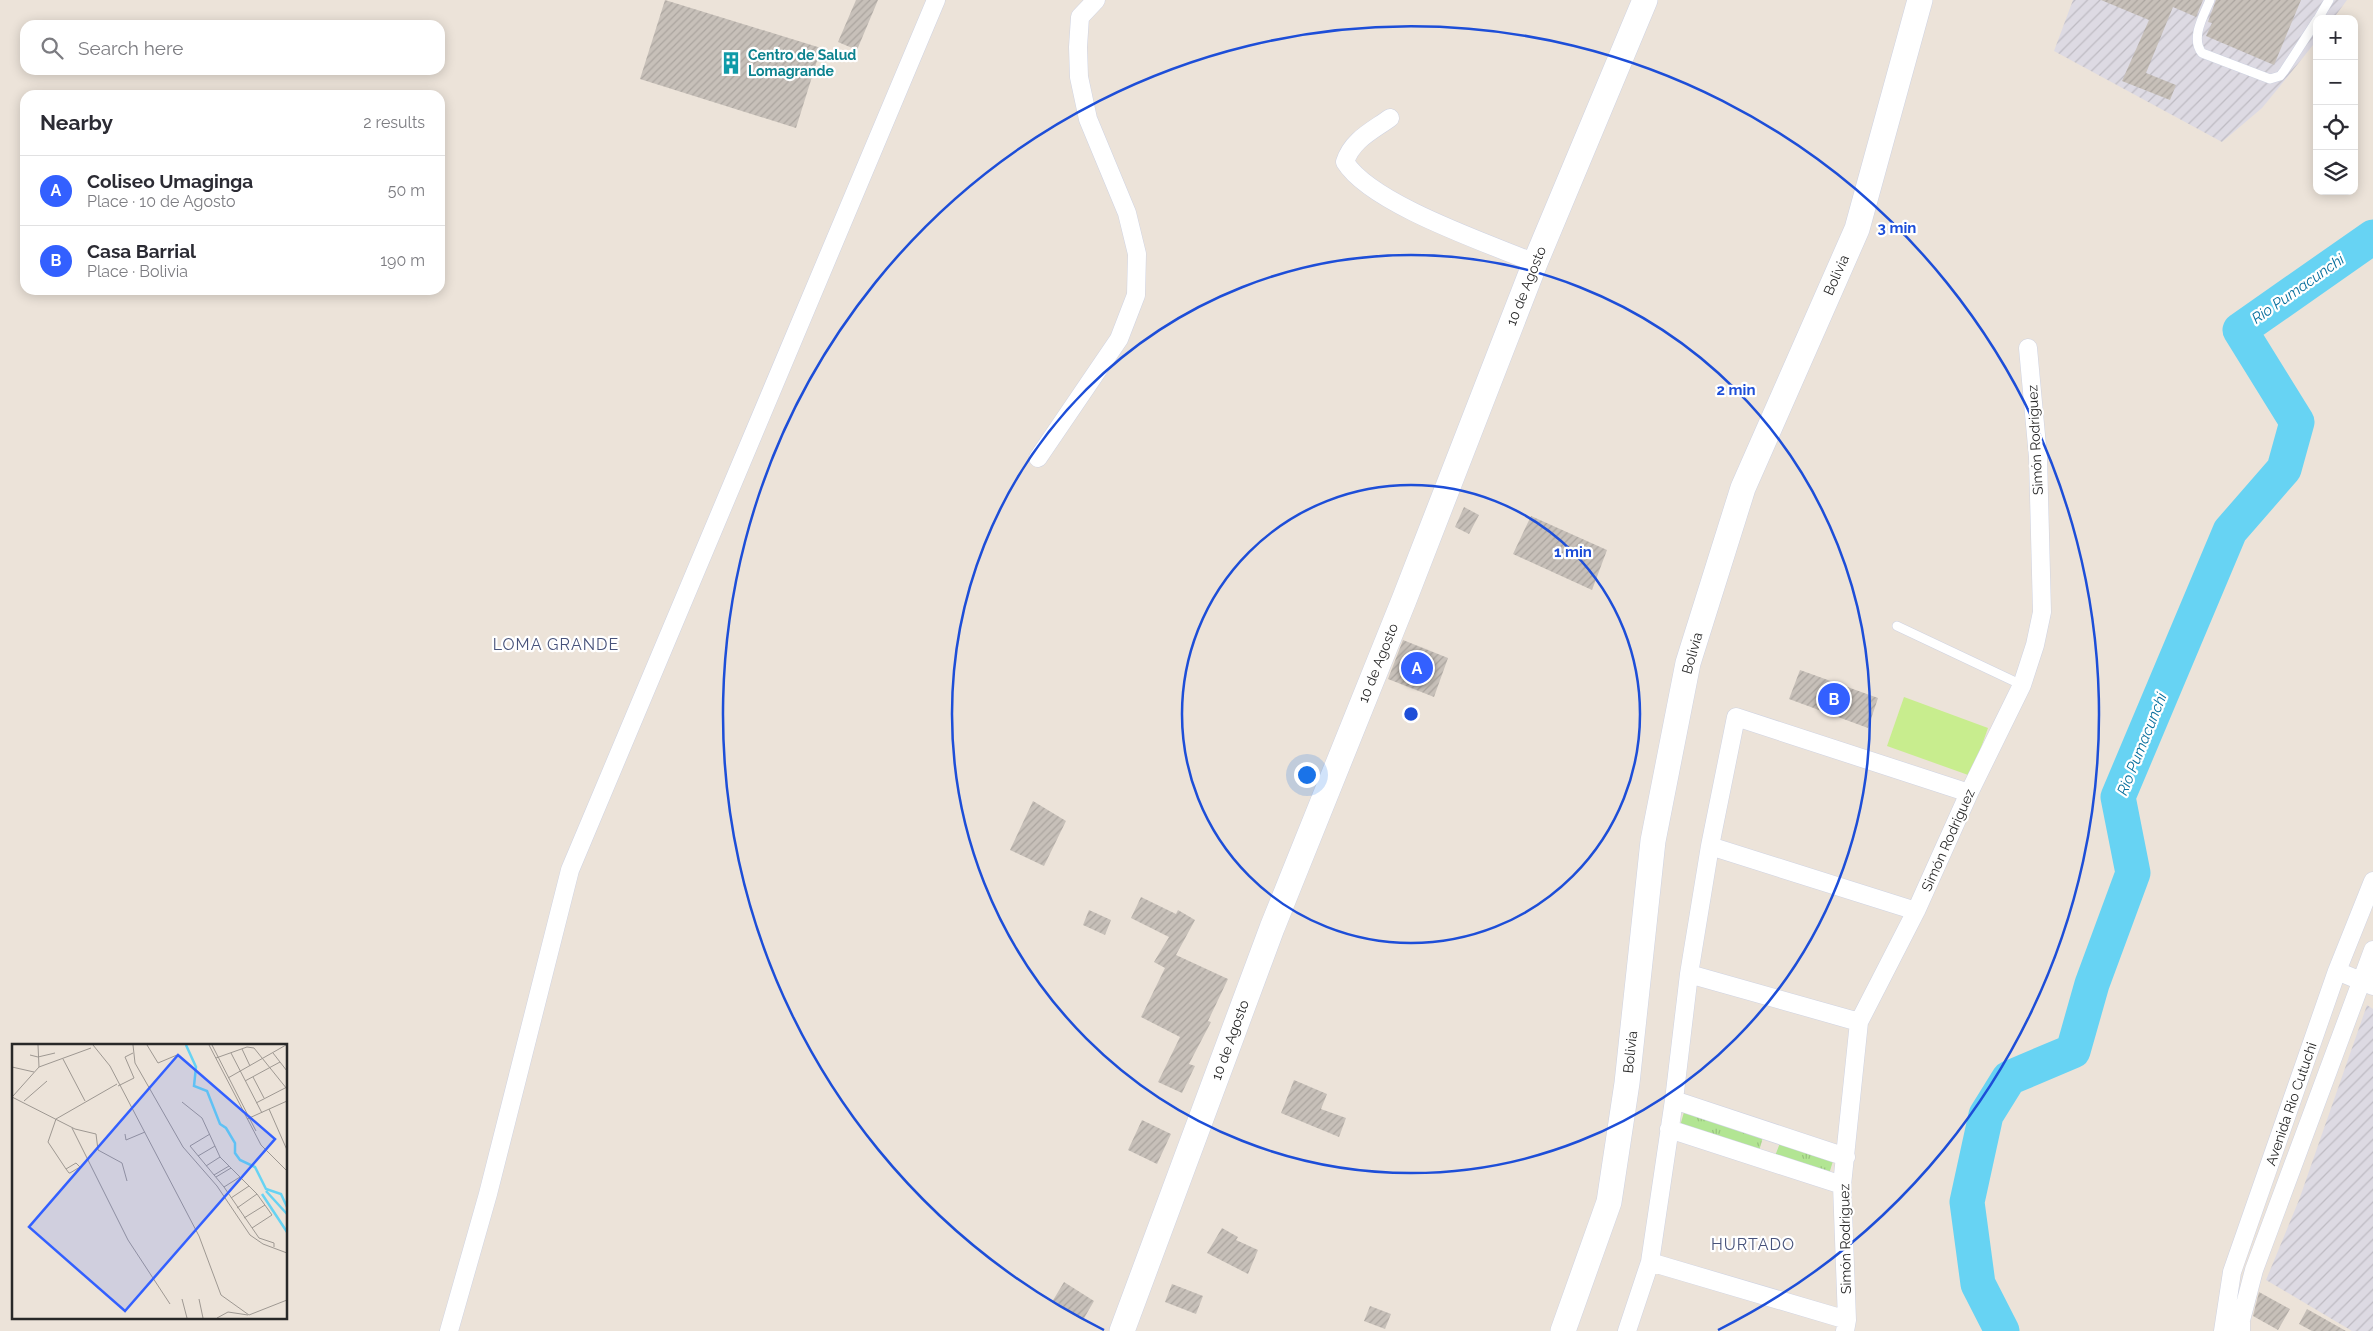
<!DOCTYPE html>
<meta charset="utf-8">
<style>
:root{--surface:#fff;--page:#f7f7f7;--text:#2b2b33;--muted:#7c7c81;--line:#e1e1e2;--accent:#3360ff}
body{margin:0;font-family:Raleway,sans-serif;background:var(--page);color:var(--text)}
.controls{position:absolute;right:15px;top:15px;display:grid;overflow:hidden;border-radius:10px;box-shadow:0 2px 12px #0003}
.controls button{width:45px;height:45px;display:grid;place-items:center;padding:0;border:0;border-bottom:1px solid var(--line);background:var(--surface);color:var(--text);font:25px sans-serif}
.you{position:absolute;left:1306px;top:774px;width:18px;height:18px;margin:-12px;border:4px solid #fff;border-radius:50%;background:#1a73e8;box-shadow:0 0 0 8px #1a73e833}
.badge{display:grid;place-items:center;width:32px;height:32px;border-radius:50%;background:var(--accent);color:#fff;font-size:16px;font-weight:700}
.pin{position:absolute;translate:-50% -50%;border:2px solid #fff;box-shadow:0 1px 5px #0006}
.list{margin:0;padding:0;list-style:none}
h2{display:flex;justify-content:space-between;align-items:center;height:65px;margin:0;padding:0 20px;font-size:21px}
h2 small{font-size:16px;font-weight:400;color:var(--muted)}
.list li{display:grid;grid-template-columns:32px 1fr auto;gap:15px;align-items:center;box-sizing:border-box;height:70px;padding:0 20px;border-top:1px solid var(--line)}
.list b{display:block;font-size:19px;white-space:nowrap}
.list p{margin:0;font-size:16px;white-space:nowrap;color:var(--muted)}
.list em{font-size:16px;font-style:normal;color:var(--muted)}
.icon{flex:none;width:28px;height:28px;fill:none;stroke:currentColor;stroke-width:2;stroke-linecap:round;stroke-linejoin:round}
.map{position:relative;flex:none;width:2373px;height:1331px;overflow:hidden}
.search{position:absolute;background:var(--surface);box-shadow:0 2px 12px #0003;left:20px;top:20px;width:425px;height:55px;display:flex;align-items:center;gap:12px;box-sizing:border-box;padding:0 18px;border-radius:15px;color:var(--muted);font-size:19px}
.panel{position:absolute;background:var(--surface);box-shadow:0 2px 12px #0003;left:20px;top:90px;width:425px;height:205px;border-radius:15px}
.map>svg:first-child{display:block}
.industrial{fill:url(#industrial-furrows)}
.grass{fill:url(#grass-tufts)}
.pitch{fill:#c8ed8e}
.lines{fill:none;stroke-linecap:round;stroke-linejoin:round}
.river{stroke:#67d3f3;stroke-width:35}
.building{fill:url(#building-hatch)}
.lane-casing{stroke:#cfd3e2;stroke-width:10}
.street-casing{stroke:#cfd3e2;stroke-width:19}
.secondary-casing{stroke:#cfd3e2;stroke-width:26}
.lane{stroke:#fff;stroke-width:9}
.street{stroke:#fff;stroke-width:18}
.secondary{stroke:#fff;stroke-width:25}
.ring{fill:none;stroke:#1d4ed8;stroke-width:2.5}
.labels{text-anchor:middle;dominant-baseline:central;stroke-width:4.5;stroke-linejoin:round;paint-order:stroke}
.culture-label{font-size:14px;font-weight:bold;fill:#0d838f;stroke:#fff;text-anchor:start}
.street-label{font-size:14px;fill:#282828;stroke:#fff}
.water-label{font-size:15px;font-style:italic;fill:#086f9d;stroke:#fff}
.quarter-label{font-size:16px;letter-spacing:1px;fill:#47527a;stroke:#fff}
.inset-river{fill:none;stroke:#67d3f3;stroke-width:2.5}
.inset-road{fill:none;stroke:#9e9892;stroke-width:1}
.view{fill:#3360ff;fill-opacity:0.15;stroke:#3360ff;stroke-width:2.5}
.inset-edge{fill:none;stroke:#282828;stroke-width:2.5}
.centre{fill:#1d4ed8;stroke:#fff;stroke-width:2.5}
.ring-label{font-size:15px;text-anchor:middle;font-weight:bold;fill:#1d4ed8;stroke:#fff;stroke-width:4.5;stroke-linejoin:round;paint-order:stroke}
</style>
<div class="map">
<svg width="2373" height="1331" viewBox="0 0 2373 1331">
<defs>
<pattern id="industrial-furrows" width="10" height="10" patternUnits="userSpaceOnUse" patternTransform="scale(1.25)"><rect width="10" height="10" fill="#dddae3"/><path d="M-1 1l2-2M0 10L10 0M9 11l2-2" fill="none" stroke="#bebbc3"/></pattern>
<pattern id="grass-tufts" width="24" height="20" patternUnits="userSpaceOnUse" patternTransform="scale(1.25)"><rect width="24" height="20" fill="#b2e593"/><path d="M3 7l-1-3M5 7V3M7 7l1-3M15 17l-1-3M17 17v-4M19 17l1-3" fill="none" stroke="#99c47f"/></pattern>
<pattern id="building-hatch" width="6" height="6" patternUnits="userSpaceOnUse" patternTransform="scale(1.25)"><rect width="6" height="6" fill="#c7c0b9"/><path d="M-1 1l2-2M0 6l6-6M5 7l2-2" fill="none" stroke="#aba59f"/></pattern>
</defs>
<rect width="100%" height="100%" fill="#ece3d9"/>
<path class="industrial" d="M2073,0H2347L2333,19H2317V40L2289,75L2262,108L2222,142L2054,51Z
M2367,1005L2373,1009V1331H2352L2266,1280L2299,1200Z"/>
<path class="grass" d="M1684,1112L1763,1137L1759,1151L1680,1126Z
M1780,1143L1833,1161L1829,1174L1775,1156Z"/>
<path class="pitch" d="M1904,697L1988,728L1971,776L1887,746Z"/>
<g class="lines">
<path class="river" d="M2002,1331L1978,1284L1967,1202L1986,1115L2009,1078L2073,1051L2092,984L2133,873L2118,797L2230,531L2284,469L2297,422L2240,330L2373,237"/>
</g>
<path class="building" d="M665,0L821,48L796,128L640,79Z
M856,0H878L857,50L838,42Z
M2101,0H2203L2196,17L2173,7L2146,73L2176,85L2170,100L2122,81L2149,20Z
M2216,0H2301L2274,65L2206,36L2212,23L2208,22Z
M1464,507L1479,515L1469,534L1455,527Z
M1531,516L1607,550L1592,590L1513,554Z
M1403,640L1448,658L1434,697L1388,679Z
M1800,670L1878,698L1868,728L1789,699Z
M1033,801L1066,821L1044,866L1010,850Z
M1141,897L1176,914L1178,910L1195,920L1176,955L1228,979L1208,1021L1211,1022L1189,1064L1195,1066L1182,1093L1158,1082L1180,1037L1141,1017L1165,968L1154,962L1169,937L1131,918Z
M1089,910L1111,920L1105,935L1083,925Z
M1294,1080L1327,1094L1321,1109L1346,1118L1339,1137L1281,1113Z
M1142,1120L1171,1134L1157,1164L1128,1150Z
M1222,1228L1238,1237L1236,1240L1258,1250L1248,1274L1207,1253Z
M1064,1282L1094,1301L1083,1320L1052,1302Z
M1172,1284L1203,1296L1196,1314L1165,1302Z
M2259,1292L2290,1309L2278,1330L2253,1316Z
M1370,1306L1391,1314L1385,1329L1364,1321Z
M2307,1309L2346,1331H2312L2299,1324Z"/>
<g class="lines">
<defs>
<path id="lane" d="M2210,0C2204,15 2190,38 2202,53L2270,79L2280,76L2284,71L2317,20
M2318,19L2329,0
M1897,626L2022,685"/>
<path id="street" d="M1390,118C1372,131 1352,140 1345,162C1371,204 1487,243 1535,263
M1038,458L1119,339L1136,295L1137,254L1127,213L1088,119L1079,77L1078,47L1080,17L1096,0
M1710,846L1916,911
M2337,971L2373,986
M1689,974L1859,1022
M1674,1100L1846,1157
M1669,1129L1842,1185
M1650,1262L1847,1320
M449,1331L488,1194L570,870L936,0
M1627,1331L1650,1262L1674,1100L1689,974L1710,846L1736,717L1969,793
M1845,1331L1847,1320L1842,1185L1859,1022L1916,911L1969,793L2022,685L2035,645L2042,612L2038,457L2028,348
M2223,1331L2232,1272L2337,971L2373,881
M2241,1331V1320L2254,1270L2373,950"/>
<path id="secondary" d="M1122,1331L1272,928L1404,600L1535,263L1645,0
M1563,1331L1609,1202L1627,1083L1653,841L1688,663L1743,488L1857,229L1920,0"/>
</defs>
<use href="#lane" class="lane-casing"/>
<use href="#street" class="street-casing"/>
<use href="#secondary" class="secondary-casing"/>
<use href="#lane" class="lane"/>
<use href="#street" class="street"/>
<use href="#secondary" class="secondary"/>
</g>
<g class="ring">
<circle cx="1411" cy="714" r="229"/>
<circle cx="1411" cy="714" r="459"/>
<path d="M1104 1330A688 688 0 1 1 1718 1330"/>
</g>
<defs>
<symbol id="building-bare" viewBox="-9 -9 18 18"><path d="M-4-6H4V6H1V3H-1V6H-4ZM-2.5-4.3h1.7v1.8h-1.7ZM.8-4.3h1.7v1.8H.8ZM-2.5-1h1.7V.8h-1.7ZM.8-1h1.7V.8H.8Z" fill="#0f9aa8" stroke="#fff" stroke-width="2.5" paint-order="stroke"/></symbol>
</defs>
<g fill-rule="evenodd">
<use href="#building-bare" x="715" y="47" width="32" height="32"/>
</g>
<g class="labels">
<g class="culture-label">
<text x="748" y="55">Centro de Salud<tspan x="748" dy="16">Lomagrande</tspan></text>
</g>
<g class="street-label">
<text transform="translate(1836 275) rotate(-66)">Bolivia</text>
<text transform="translate(1526 286) rotate(-68)">10 de Agosto</text>
<text transform="translate(2035 440) rotate(-93)">Simón Rodriguez</text>
<text transform="translate(1692 653) rotate(-74)">Bolivia</text>
<text transform="translate(1378 663) rotate(-68)">10 de Agosto</text>
<text transform="translate(1948 840) rotate(-66)">Simón Rodriguez</text>
<text transform="translate(1230 1040) rotate(-70)">10 de Agosto</text>
<text transform="translate(1630 1052) rotate(-84)">Bolivia</text>
<text transform="translate(2291 1104) rotate(-71)">Avenida Rio Cutuchi</text>
<text transform="translate(1845 1239) rotate(-91)">Simón Rodriguez</text>
</g>
<g class="water-label">
<text transform="translate(2298 289) rotate(-35)">Rio Pumacunchi</text>
<text transform="translate(2142 744) rotate(-68)">Rio Pumacunchi</text>
</g>
<g class="quarter-label">
<text x="556" y="644">LOMA GRANDE</text>
<text x="1753" y="1244">HURTADO</text>
</g>
</g>
<g transform="translate(12 1044)">
<rect width="275" height="275" fill="#ece3d9"/>
<path class="inset-river" d="M174,1L184,23L182,42L195,47L208,80L214,84L223,99V109L228,116L243,123L254,145L269,150L275,163M254,147L275,170M250,150L275,188"/>
<path class="inset-road" d="M26,1L27,23M81,1L98,22L187,192L209,251L237,271L275,256M121,1L123,19L171,103L205,142L238,191L251,200L275,209M135,1L146,19L165,11M197,1L249,101L275,127M200,1L244,87M230,5L238,22M219,9L250,69M261,9L275,27M18,11L26,13L43,9M204,14L235,3L242,4L275,45M51,15L73,57M0,23L22,28M241,33L252,54M216,34L274,1M233,37L268,18M106,42L122,34L113,13L121,9M1,52L27,23L79,4M0,53L63,85L84,90L86,106L110,119L115,137M12,57L35,37M170,58L190,74L208,113L245,150L260,171L240,184M244,59L275,43M257,65L275,106M235,75L275,57M60,84L116,196L158,260M113,90L114,96L133,88M198,90L178,102L212,143L247,194L262,199V203M186,112L203,102M194,122L208,113M54,125L64,119L68,123L58,129H57L54,125L36,98L44,75L105,40M202,131L217,122M204,133L219,124M212,143L228,133M219,154L237,142M225,164L245,150M232,174L253,161M170,255L175,274M187,255L191,274M205,274L216,268L236,271"/>
<path class="view" d="M166,11L263,95L113,267L17,183Z"/>
<rect width="275" height="275" class="inset-edge"/>
</g>
<circle cx="1411" cy="714" r="8" class="centre"/>
<g class="ring-label">
<text x="1897" y="233">3 min</text>
<text x="1736" y="395">2 min</text>
<text x="1573" y="557">1 min</text>
</g>
</svg>
<div class="controls">
<button>+</button>
<button>−</button>
<button><svg class="icon" aria-label="locate" viewBox="0 0 24 24"><circle cx="12" cy="12" r="6"/><path d="M12 2v4M12 18v4M2 12h4M18 12h4"/></svg></button>
<button><svg class="icon" aria-label="layers" viewBox="0 0 24 24"><path d="M12 4l9 5-9 5-9-5zM3 14l9 5 9-5"/></svg></button>
</div>
<div class="you"></div>
<div class="pin badge" style="left:1417px;top:668px">A</div>
<div class="pin badge" style="left:1834px;top:699px">B</div>
<div class="search"><svg class="icon" aria-label="search" viewBox="0 0 24 24"><circle cx="10" cy="10" r="6"/><path d="M15 15l6 6"/></svg>Search here</div>
<section class="panel">
<h2>Nearby<small>2 results</small></h2>
<ul class="list">
<li><span class="badge">A</span><div><b>Coliseo Umaginga</b><p>Place · 10 de Agosto</p></div><em>50 m</em></li>
<li><span class="badge">B</span><div><b>Casa Barrial</b><p>Place · Bolivia</p></div><em>190 m</em></li>
</ul>
</section>
</div>
